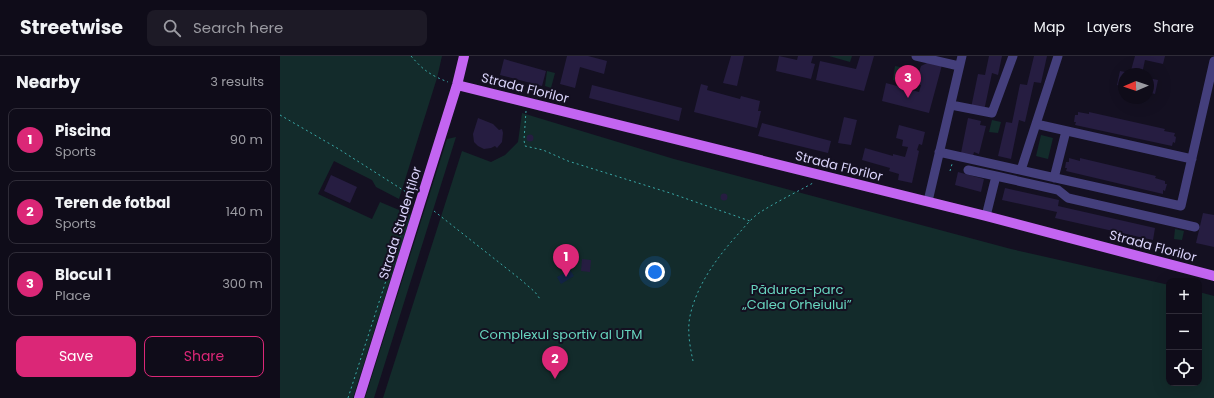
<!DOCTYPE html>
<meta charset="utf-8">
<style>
:root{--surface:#0f0c19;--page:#1d1a26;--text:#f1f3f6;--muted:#9b9ba2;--line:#2f2c38;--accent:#db2777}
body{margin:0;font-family:Poppins,sans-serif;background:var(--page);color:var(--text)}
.controls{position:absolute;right:12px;bottom:12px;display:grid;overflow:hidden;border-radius:8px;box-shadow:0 4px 16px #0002}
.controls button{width:36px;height:36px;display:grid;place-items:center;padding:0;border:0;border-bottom:1px solid var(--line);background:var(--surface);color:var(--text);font:20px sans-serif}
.compass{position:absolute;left:838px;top:12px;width:36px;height:36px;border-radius:50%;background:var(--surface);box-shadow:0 4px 16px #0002;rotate:268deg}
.you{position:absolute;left:375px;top:216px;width:14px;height:14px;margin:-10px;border:3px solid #fff;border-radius:50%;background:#1a73e8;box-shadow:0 0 0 6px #1a73e833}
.badge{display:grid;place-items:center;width:26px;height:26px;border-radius:50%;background:var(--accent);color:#fff;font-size:13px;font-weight:700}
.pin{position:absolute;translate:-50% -33px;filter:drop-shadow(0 1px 2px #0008)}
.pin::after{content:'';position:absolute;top:21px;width:14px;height:12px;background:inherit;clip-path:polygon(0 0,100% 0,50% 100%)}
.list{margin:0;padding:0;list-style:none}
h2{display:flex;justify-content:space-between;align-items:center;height:52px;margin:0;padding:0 16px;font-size:17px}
h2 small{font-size:13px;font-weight:400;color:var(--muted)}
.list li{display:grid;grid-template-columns:26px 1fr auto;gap:12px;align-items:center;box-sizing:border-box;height:64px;margin:0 8px 8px;padding:0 8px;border:1px solid var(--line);border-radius:8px}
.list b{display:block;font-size:15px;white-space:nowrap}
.list p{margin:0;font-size:13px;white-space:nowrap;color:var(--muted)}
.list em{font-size:13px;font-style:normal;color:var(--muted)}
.actions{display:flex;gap:8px;padding:12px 16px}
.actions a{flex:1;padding:9px 0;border:1px solid var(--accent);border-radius:8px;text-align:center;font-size:14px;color:var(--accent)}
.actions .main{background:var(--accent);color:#fff}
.icon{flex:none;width:22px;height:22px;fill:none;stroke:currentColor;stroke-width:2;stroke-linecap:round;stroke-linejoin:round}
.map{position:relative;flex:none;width:934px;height:342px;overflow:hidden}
header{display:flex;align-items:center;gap:24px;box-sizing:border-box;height:56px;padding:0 20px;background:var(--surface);border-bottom:1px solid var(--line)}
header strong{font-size:19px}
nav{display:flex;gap:22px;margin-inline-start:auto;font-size:14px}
.search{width:280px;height:36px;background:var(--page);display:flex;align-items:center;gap:10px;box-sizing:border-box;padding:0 14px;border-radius:8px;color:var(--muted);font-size:15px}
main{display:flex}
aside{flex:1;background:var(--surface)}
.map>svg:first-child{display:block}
.green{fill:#132b2b}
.water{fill:#122343}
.building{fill:#261d41}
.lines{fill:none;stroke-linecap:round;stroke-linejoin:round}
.path{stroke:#3aa9a8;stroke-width:1;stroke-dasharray:2 3;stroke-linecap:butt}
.minor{stroke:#443f7c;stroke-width:9}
.major{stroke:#c365f1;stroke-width:10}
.labels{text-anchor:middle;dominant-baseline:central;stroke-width:4;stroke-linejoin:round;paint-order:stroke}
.street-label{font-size:13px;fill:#dad4fb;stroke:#141021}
.park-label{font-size:13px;fill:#67d4be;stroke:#141021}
</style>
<header>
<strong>Streetwise</strong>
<div class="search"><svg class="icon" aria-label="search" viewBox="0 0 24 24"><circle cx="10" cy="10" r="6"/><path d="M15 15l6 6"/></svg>Search here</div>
<nav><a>Map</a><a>Layers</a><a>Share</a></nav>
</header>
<main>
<aside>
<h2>Nearby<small>3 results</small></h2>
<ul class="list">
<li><span class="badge">1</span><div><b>Piscina</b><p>Sports</p></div><em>90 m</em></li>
<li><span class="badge">2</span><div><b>Teren de fotbal</b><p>Sports</p></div><em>140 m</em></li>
<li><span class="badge">3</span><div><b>Blocul 1</b><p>Place</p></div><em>300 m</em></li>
</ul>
<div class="actions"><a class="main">Save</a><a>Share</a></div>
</aside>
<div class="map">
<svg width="934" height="342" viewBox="0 0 934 342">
<rect width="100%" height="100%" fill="#141021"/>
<path class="green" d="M0,0H162L157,22L119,143L96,131L92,124L54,105L38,138L92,163L100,146L131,159L73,342H0Z
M549,0H572L570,6Z
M615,10L635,14L632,29L613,24Z
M267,15L275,17L271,32L265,30Z
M242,57L394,103L731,193L889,229V327H919V236L934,240V342H103L182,95L211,106L225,99L238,86Z
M712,64L721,66L718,77L709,76Z
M761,79L773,82L768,103L756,100Z
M176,81L94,342H85L167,83Z
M895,173L904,175L902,184L894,183Z"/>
<path class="water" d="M290,214L294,220L281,228L277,221Z"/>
<path class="building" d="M287,0H308L327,5L324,18L300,11L295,32L280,28Z
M451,0H464L457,30L443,27Z
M499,0L517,4L518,0H533L531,7L535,8L531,23L496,15Z
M580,0H594L584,35L536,24L540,5L576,13Z
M709,0H722L718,19L712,17L704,55L691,52L698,18L705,19Z
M754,0H767L761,27L754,26L745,66L739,64L731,103L718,100L726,66L732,67L740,28L747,29Z
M855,0H885L883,8L865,4L862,18H850Z
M224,3L266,15L262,30L220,19Z
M649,6L662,9L649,57L602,45L606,27L639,36L641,29L635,28L641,10Z
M840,15L850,17L844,18V31L837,29Z
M868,22L878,24L875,38L868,36Z
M421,28L428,30L427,34L460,43L461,40L480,45L478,55H481L477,72L414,56Z
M312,29L402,52L399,65L309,42Z
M798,56L809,58V56L885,73L884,75L895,77L894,80L896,81L895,87L893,86L892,90L795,69L796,66H794L795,59H798Z
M564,61L577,64L571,89L558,87Z
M198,62L213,68L219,74L222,73L223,77L222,86L217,92L215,90L211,92L204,93L198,90L194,86L193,78Z
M688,62L701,65L700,69L706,70L699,98L694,96L693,100L681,97Z
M482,67L551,85L548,97L478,80Z
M619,69L645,76L642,89L639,88L637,94L639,95L632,127L618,124L619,118L609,115L610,112L582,104L585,92L613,100V98L625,101L628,91L622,90L623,84L616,82Z
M246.5 82a3.5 3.5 0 1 1 7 0a3.5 3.5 0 1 1-7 0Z
M789,102L800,105V102L876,120L875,122L885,125V128H887L885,135L883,134V138L786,115L787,112H785L786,106H789Z
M678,116L704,123L701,136L675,129Z
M51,119L77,131L70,147L44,135Z
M725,132L779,144L778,150L875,172L873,184L775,162L777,156L722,144Z
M440.5 141a3.5 3.5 0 1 1 7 0a3.5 3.5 0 1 1-7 0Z
M923,157L934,159V191L916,187Z
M302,203L311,204L310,216L301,215Z"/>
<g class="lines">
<path class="path" d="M131,0C143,14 150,19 168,26
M246,55L244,84L245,90L263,94L288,105L390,137L470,165
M0,59L57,92L134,141
M670,115L672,108
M154,155L240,223L255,236L260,243
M894,225L895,224
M888,246L889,242
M413,305C410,291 407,275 410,260C417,228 438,200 460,176C466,169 472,162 479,157C496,146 515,137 533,127
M68,342L123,172"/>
<path class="minor" d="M636,0L679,10
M671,49L712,57L733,0
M756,68L912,103
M659,96L901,150L934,5
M688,114L716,120
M741,114L778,0
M774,122L786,75
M648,145L682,0
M706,160L716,120L778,134L788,142L915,171"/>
<path class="major" d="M177,29L706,160L934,220
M79,342L177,29L184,0"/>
</g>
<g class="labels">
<g class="street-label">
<text transform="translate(245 32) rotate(14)">Strada Florilor</text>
<text transform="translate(559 110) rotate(14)">Strada Florilor</text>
<text transform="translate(120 167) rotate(-73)">Strada Studenților</text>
<text transform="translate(873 190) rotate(15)">Strada Florilor</text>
</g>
<g class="park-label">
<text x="517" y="233">Pădurea-parc<tspan x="517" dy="15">„Calea Orheiului”</tspan></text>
<text x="281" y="278">Complexul sportiv al UTM</text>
</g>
</g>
</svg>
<div class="controls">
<button>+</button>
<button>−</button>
<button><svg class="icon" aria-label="locate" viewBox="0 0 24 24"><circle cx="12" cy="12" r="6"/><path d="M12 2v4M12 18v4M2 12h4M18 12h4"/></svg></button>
</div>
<svg class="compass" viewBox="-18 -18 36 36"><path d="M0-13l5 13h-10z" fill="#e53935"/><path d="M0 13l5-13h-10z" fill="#9b9ba2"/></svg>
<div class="you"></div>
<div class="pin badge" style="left:286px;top:221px">1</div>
<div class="pin badge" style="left:275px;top:323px">2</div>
<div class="pin badge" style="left:628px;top:42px">3</div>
</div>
</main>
